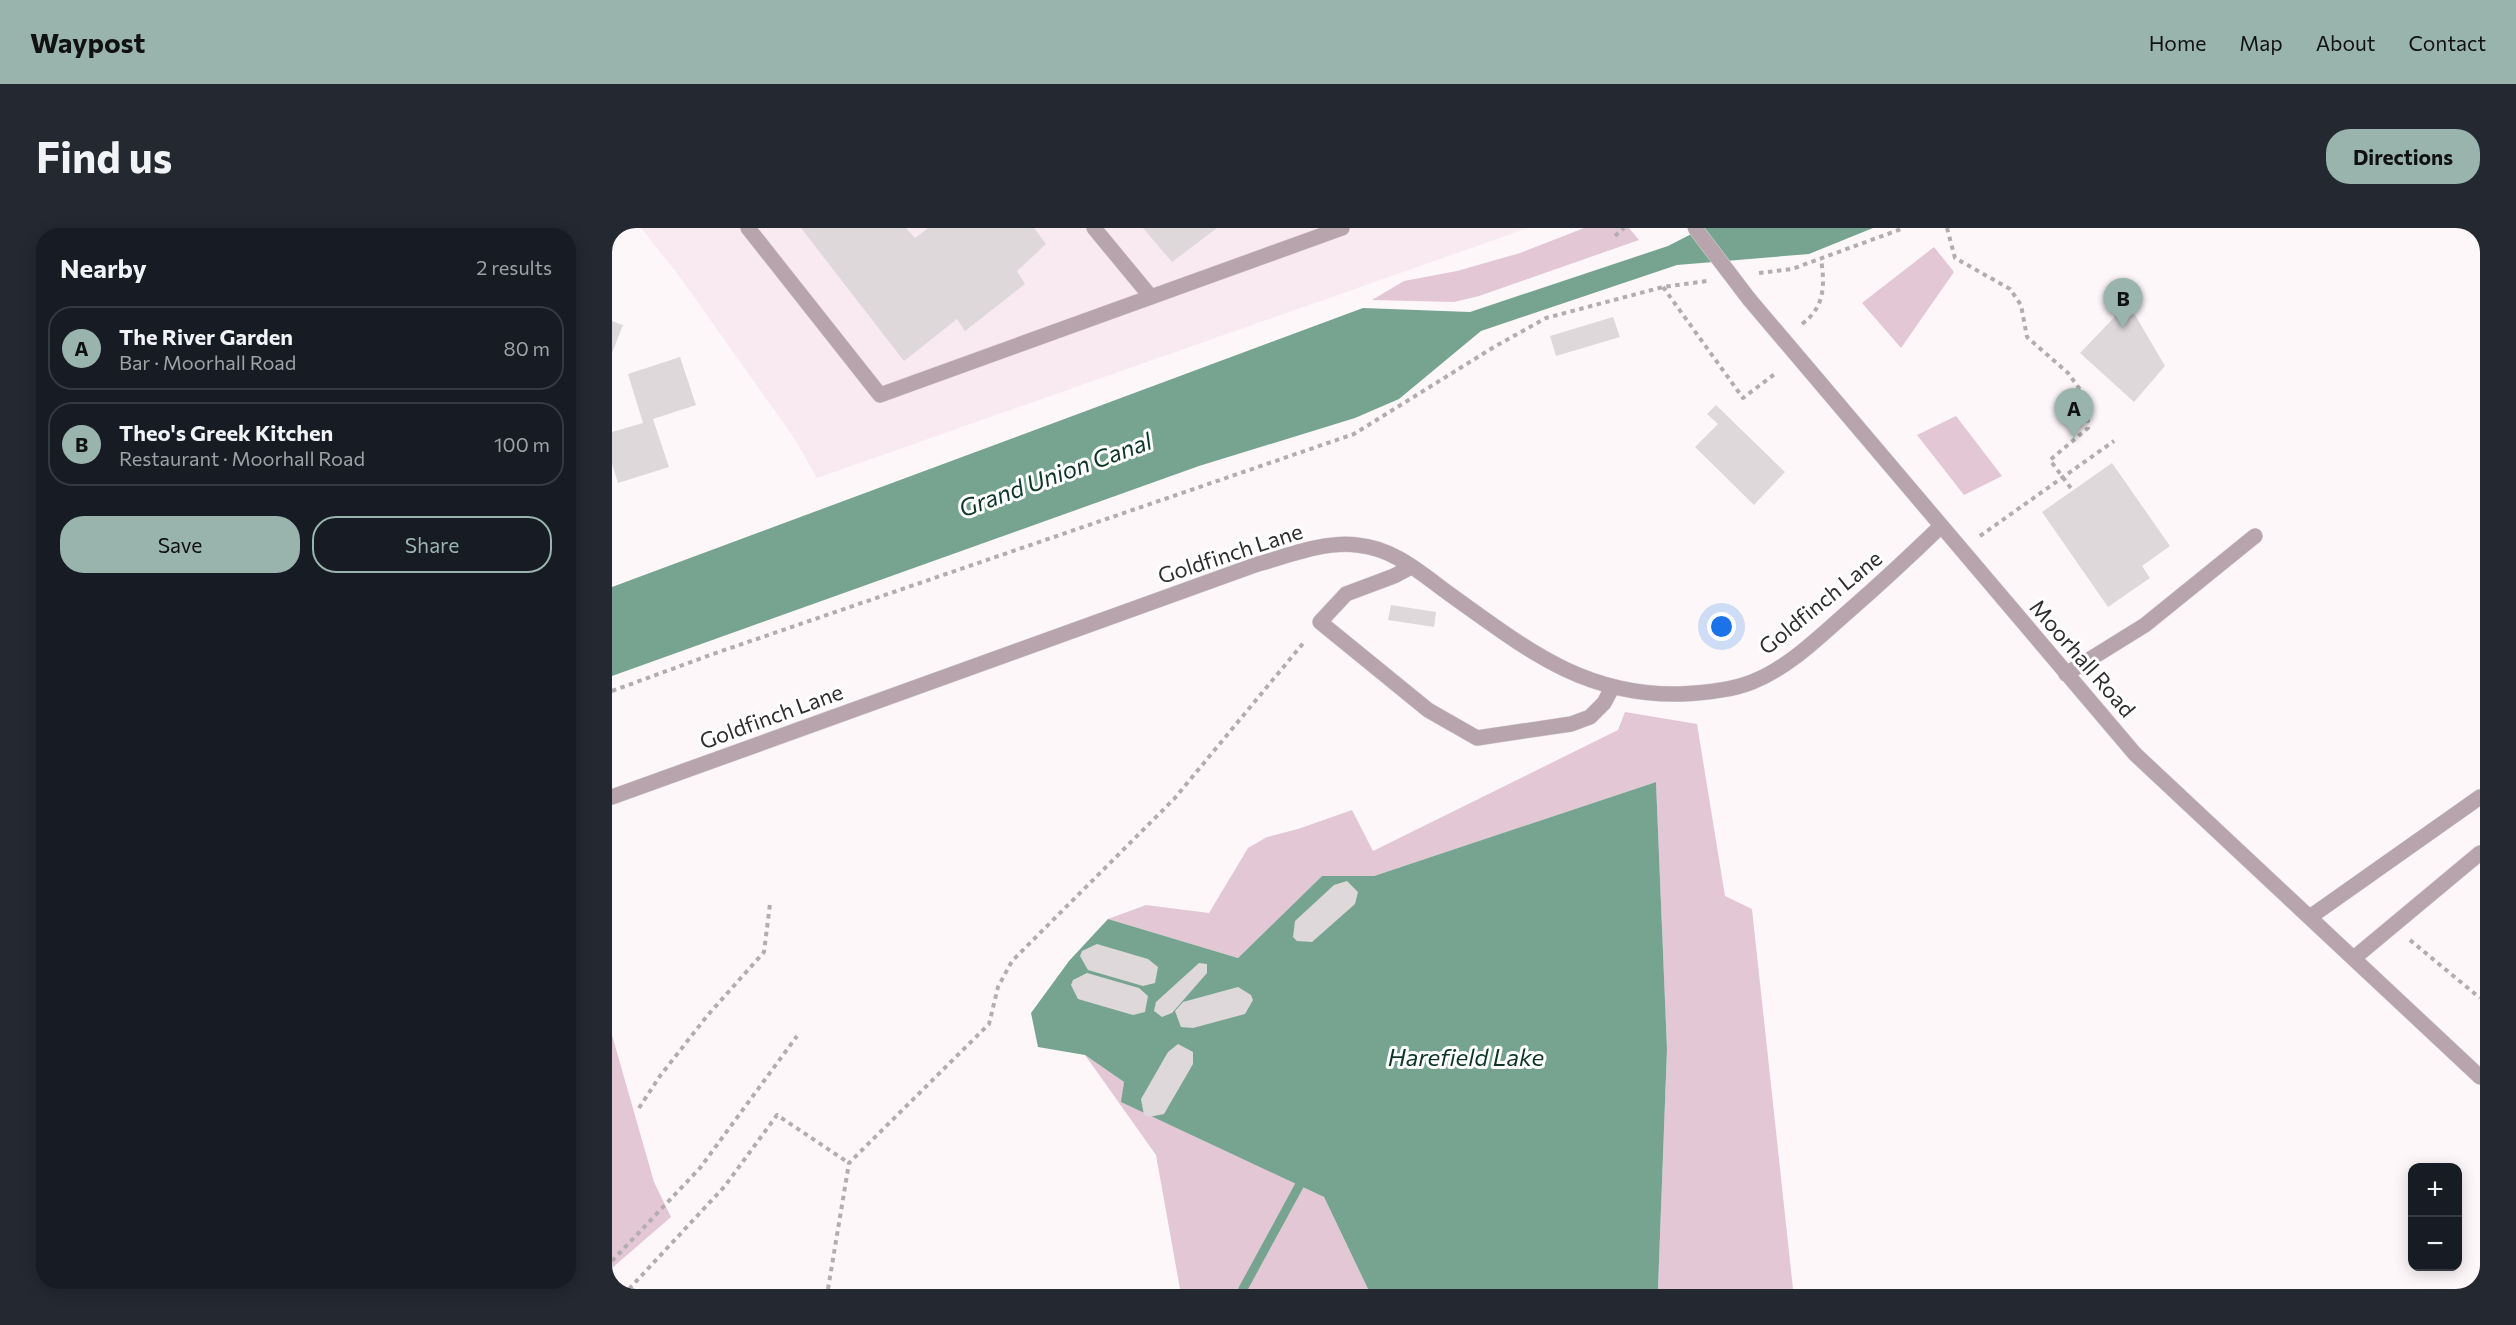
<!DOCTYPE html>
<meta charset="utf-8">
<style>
:root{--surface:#171b24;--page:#242831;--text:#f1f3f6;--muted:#9ea1a6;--line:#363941;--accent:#98b4ac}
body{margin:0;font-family:Commissioner,sans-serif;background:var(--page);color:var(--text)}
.controls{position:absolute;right:18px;bottom:18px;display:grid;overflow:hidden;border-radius:12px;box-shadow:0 3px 15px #0003}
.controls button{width:54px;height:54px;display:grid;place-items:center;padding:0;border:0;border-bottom:2px solid var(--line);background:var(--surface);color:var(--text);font:30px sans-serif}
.you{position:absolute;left:1110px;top:399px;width:21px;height:21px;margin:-15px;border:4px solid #fff;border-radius:50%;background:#1a73e8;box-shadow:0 0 0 9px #1a73e833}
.badge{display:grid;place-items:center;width:39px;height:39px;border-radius:50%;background:var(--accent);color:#111;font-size:20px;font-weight:700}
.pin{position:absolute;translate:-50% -50px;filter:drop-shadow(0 2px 3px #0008)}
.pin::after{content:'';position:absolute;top:32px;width:21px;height:18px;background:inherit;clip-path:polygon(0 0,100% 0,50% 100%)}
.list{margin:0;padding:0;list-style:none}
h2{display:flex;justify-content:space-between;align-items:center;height:78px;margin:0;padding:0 24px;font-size:26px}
h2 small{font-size:20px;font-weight:400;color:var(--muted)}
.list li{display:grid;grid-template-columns:39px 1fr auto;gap:18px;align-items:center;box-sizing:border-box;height:84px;margin:0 12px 12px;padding:0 12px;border:2px solid var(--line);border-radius:24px}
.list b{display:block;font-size:22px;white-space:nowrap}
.list p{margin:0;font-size:20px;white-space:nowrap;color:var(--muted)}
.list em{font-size:20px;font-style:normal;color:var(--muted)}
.actions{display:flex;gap:12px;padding:18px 24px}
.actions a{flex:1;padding:14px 0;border:2px solid var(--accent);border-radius:24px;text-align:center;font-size:21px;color:var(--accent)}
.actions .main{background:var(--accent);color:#111}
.map{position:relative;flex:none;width:1868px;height:1061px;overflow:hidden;border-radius:24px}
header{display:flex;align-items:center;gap:36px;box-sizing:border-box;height:84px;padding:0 30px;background:var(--accent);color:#111}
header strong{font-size:28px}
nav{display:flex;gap:33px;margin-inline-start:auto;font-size:21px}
.intro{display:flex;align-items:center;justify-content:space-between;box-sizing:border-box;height:144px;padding:0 36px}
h1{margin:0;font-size:42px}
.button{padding:15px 27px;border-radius:24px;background:var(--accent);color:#111;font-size:21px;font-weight:700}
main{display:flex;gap:36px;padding:0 36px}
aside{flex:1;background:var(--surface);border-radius:24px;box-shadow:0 3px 15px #0003}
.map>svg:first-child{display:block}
.built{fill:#f8eaf0}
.green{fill:#e3c7d4}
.water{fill:#77a491}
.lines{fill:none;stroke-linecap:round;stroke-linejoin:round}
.stream{stroke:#77a491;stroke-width:9}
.building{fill:#ded8db}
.service-casing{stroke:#d8d3d4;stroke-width:16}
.minor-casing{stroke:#d8d3d4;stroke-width:16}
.tertiary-casing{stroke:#d8d3d4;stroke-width:16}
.path{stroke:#b2aeaf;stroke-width:4;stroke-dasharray:4.5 4.5;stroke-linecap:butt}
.service{stroke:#b7a4ad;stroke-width:15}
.minor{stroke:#b7a4ad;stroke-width:15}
.tertiary{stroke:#b7a4ad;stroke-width:15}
.tertiary-bridge-casing{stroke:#d8d3d4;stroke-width:16;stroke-linecap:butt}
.tertiary-bridge{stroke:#b7a4ad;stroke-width:15}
.labels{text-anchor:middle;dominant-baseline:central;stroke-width:6;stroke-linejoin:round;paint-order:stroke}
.street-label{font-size:22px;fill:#2f2d2e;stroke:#fff}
.water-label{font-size:24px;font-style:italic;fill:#0d3628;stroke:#fff}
</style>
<header>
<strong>Waypost</strong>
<nav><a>Home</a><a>Map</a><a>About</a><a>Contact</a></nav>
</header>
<div class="intro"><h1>Find us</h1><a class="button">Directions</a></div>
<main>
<aside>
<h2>Nearby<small>2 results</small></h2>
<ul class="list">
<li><span class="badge">A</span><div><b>The River Garden</b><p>Bar · Moorhall Road</p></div><em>80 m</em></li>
<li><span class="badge">B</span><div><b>Theo's Greek Kitchen</b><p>Restaurant · Moorhall Road</p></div><em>100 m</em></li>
</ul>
<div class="actions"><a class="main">Save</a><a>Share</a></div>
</aside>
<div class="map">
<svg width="1868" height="1061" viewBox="0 0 1868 1061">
<rect width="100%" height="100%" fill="#fdf7f9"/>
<path class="built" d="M29,0H916L205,250L182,210L68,49Z"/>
<path class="green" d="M972,0H1017L1027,12L867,68L842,74L760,72L792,53L845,43L908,25Z
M1322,19L1342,44L1289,120L1250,75Z
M1344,188L1390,248L1352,267L1305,207Z
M1013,484L1085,496L1113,668L1140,681L1181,1061H1046L1055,821L1044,554L762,648H710L626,730L496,691L534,677L597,685L636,620L655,609L686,601L740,582L761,623L1006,502Z
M0,807L42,954L59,989L0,1040Z
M473,827L512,854L510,874L712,969L756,1061H568L544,927Z"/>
<path class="water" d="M1091,0H1261L1197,26L1065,37L869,103L787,171L743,190L587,238L0,448V359L751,80L858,84L1056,18Z
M1044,554L1055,821L1046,1061H756L712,969L509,874L512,854L473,827L426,819L419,785L457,733L496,691L626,730L710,648H762Z"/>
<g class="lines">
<path class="stream" d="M631,1061L693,947"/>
</g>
<path class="building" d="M189,0H294L303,10L316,0H422L434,16L405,43L413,56L353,103L345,91L292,133Z
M531,0H605L560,34Z
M1516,75L1553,138L1522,174L1468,125Z
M1001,89L1008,109L944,128L938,108Z
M0,93L11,97L0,125Z
M68,129L84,177L41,191L57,239L6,255L0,236V204L31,195L16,146Z
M1104,177L1173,244L1142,277L1083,219L1106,196L1095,186Z
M1500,235L1558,318L1530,338L1538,350L1496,379L1430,284Z
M779,377L824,384L822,399L776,392Z
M735,653L746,664L743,676L700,714L685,713L681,709L683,693L722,657Z
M485,716L536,731L546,739L543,755L531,758L476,742L468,728L470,723Z
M587,735L595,736V745L560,785L550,789L542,783L544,774Z
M475,745L527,760L536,768L533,784L521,787L466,771L459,757L461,752Z
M626,759L639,767L641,772L633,786L581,800L569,799L563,783L571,774Z
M566,816L581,824V836L552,886L537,889L532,887L529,871L556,824Z"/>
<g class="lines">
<defs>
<path id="service" d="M136,0L268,167L730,0
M482,0L539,69
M799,339L782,348L734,366L708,394L816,482L865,510L959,496L978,489L992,475L1000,460
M1454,446L1533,397L1643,308
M1698,689L1868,569
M1742,730L1868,625"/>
<path id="minor" d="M0,569L643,337C675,328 712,313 745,317C781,320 809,345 836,365C912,419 970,468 1068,466C1091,465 1118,463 1140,454C1178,439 1208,408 1238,382C1269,355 1299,327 1328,299"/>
<path id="tertiary" d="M1137,71L1523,526L1868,849"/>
</defs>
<use href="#service" class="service-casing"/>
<use href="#minor" class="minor-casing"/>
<use href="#tertiary" class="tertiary-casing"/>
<path class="path" d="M1335,0L1343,30L1398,61L1409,77L1415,109L1456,145L1475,171L1476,200L1438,232L1461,263
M1003,8L1012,0
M1147,45L1180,41L1292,0
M1051,59L1131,170L1164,145
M1190,96C1213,79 1213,57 1209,31
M1368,308L1502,213
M0,463L101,426L742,206L882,119L934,90L1051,59L1095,53
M1798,712L1868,770
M27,880L48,848L95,788L152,724L158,676
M0,1033L88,940L185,808
M17,1061L113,958L165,887L237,935
M216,1061L237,935L377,796L386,759L400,733L562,571L693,413"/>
<use href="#service" class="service"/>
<use href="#minor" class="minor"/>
<use href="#tertiary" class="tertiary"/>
<defs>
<path id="tertiary-bridge" d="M1083,0L1137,71"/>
</defs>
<use href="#tertiary-bridge" class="tertiary-bridge-casing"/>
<use href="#tertiary-bridge" class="tertiary-bridge"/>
</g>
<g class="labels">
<g class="street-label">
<text transform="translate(618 325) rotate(-18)">Goldfinch Lane</text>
<text transform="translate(1208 374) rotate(-39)">Goldfinch Lane</text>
<text transform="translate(1471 430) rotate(49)">Moorhall Road</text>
<text transform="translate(159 488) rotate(-20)">Goldfinch Lane</text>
</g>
<g class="water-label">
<text transform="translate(443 246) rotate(-20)">Grand Union Canal</text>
<text x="854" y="828">Harefield Lake</text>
</g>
</g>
</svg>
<div class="controls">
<button>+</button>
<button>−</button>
</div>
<div class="you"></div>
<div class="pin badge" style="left:1462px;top:210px">A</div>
<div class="pin badge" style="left:1511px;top:100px">B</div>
</div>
</main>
